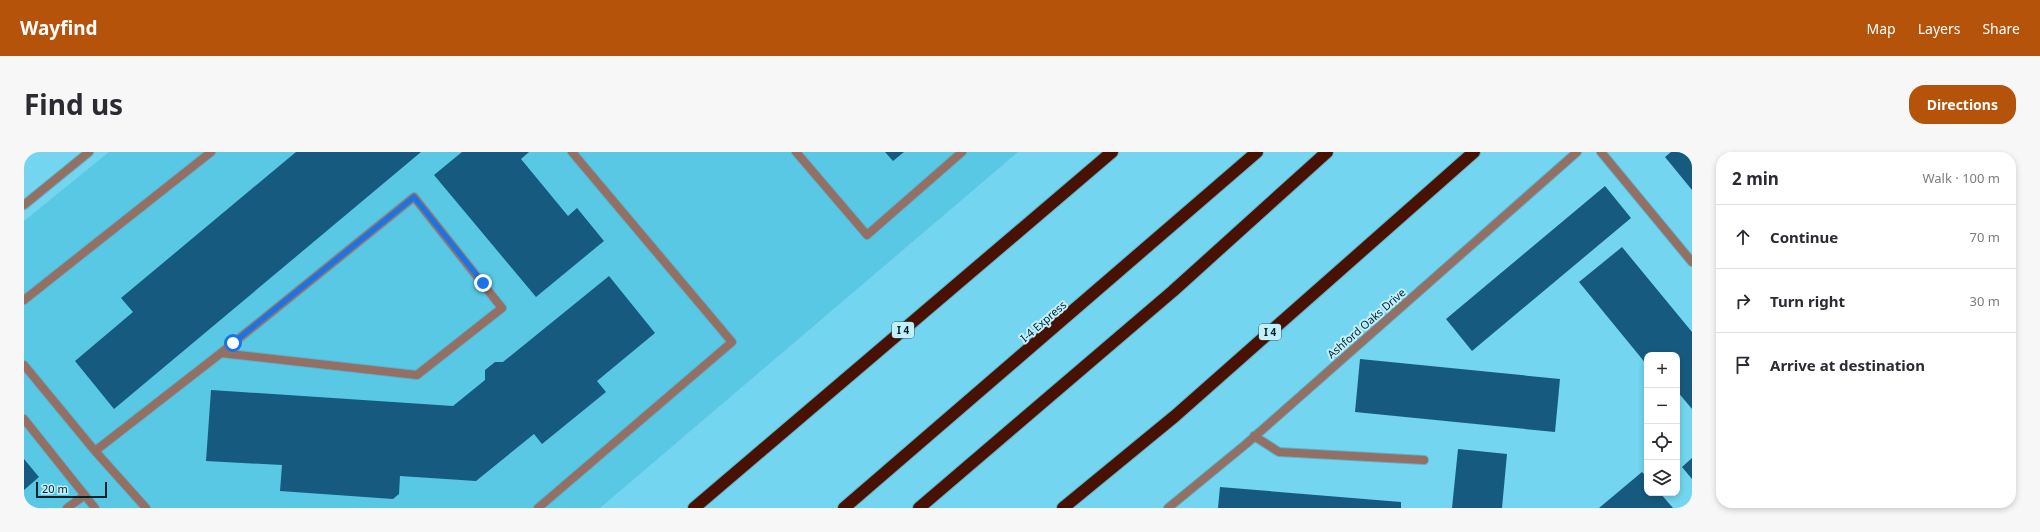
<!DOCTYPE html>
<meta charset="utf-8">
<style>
:root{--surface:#fff;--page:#f7f7f7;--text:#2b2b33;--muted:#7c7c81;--line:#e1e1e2;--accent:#b45309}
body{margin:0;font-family:"Noto Sans",sans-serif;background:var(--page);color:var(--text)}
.controls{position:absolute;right:12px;bottom:12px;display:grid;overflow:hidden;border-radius:8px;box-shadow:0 2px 6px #0003}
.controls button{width:36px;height:36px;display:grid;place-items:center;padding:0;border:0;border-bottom:1px solid var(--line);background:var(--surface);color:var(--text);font:20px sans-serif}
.scale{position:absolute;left:12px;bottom:10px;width:71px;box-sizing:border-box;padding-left:4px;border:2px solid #012129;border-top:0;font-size:11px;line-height:14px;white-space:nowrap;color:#012129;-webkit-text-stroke:3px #c1effc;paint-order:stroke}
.stop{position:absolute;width:12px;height:12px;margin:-9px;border:3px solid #1a73e8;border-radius:50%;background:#fff}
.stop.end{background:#1a73e8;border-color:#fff;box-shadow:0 1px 4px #0008}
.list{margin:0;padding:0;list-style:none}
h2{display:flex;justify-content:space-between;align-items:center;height:52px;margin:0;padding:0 16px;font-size:17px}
h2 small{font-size:13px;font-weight:400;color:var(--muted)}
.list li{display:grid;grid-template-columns:26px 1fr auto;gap:12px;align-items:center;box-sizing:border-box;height:64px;padding:0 16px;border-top:1px solid var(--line)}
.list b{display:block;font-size:15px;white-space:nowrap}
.list em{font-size:13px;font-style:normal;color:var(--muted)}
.icon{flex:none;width:22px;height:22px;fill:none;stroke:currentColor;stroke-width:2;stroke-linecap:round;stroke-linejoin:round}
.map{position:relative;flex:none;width:1668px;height:356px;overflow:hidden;border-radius:16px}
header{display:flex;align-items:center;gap:24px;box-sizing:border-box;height:56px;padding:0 20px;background:var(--accent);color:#fff}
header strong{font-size:19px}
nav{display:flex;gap:22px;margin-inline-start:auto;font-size:14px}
.intro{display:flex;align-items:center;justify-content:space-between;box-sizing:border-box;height:96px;padding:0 24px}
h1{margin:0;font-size:28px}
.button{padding:10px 18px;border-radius:16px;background:var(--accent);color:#fff;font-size:14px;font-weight:700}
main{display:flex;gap:24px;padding:0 24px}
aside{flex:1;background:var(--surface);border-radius:16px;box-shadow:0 2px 6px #0003}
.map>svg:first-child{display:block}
.built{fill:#58c8e4}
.building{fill:#165b7f}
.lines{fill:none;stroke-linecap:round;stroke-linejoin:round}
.service-casing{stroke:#5cb1c8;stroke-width:10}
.minor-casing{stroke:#5cb1c8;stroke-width:10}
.motorway-casing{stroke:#5cb1c8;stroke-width:14}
.service{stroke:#936f64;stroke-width:8}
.minor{stroke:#936f64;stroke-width:8}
.motorway{stroke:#481101;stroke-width:12}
.route{stroke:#1a73e8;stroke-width:5}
.labels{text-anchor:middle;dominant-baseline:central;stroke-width:4;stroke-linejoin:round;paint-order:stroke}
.shield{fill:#c1effc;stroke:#3b5f68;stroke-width:1}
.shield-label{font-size:10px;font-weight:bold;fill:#012129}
.street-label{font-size:11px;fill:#012129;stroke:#c1effc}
</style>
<header>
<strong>Wayfind</strong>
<nav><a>Map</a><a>Layers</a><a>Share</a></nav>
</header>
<div class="intro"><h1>Find us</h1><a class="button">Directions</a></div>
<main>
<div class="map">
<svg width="1668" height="356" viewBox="0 0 1668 356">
<rect width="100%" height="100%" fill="#73d5f0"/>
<path class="built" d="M85,0H994L576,356H0V69Z"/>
<path class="building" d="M272,0H397L90,257L51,209L109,160L97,146Z
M438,0H505L497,7L544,64L553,56L580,89L512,145L410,23Z
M861,0H880L869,9Z
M1647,0H1668V38L1641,5Z
M1581,34L1607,66L1448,199L1422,167Z
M1598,95L1668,180V257L1653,239V203H1623V213L1555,130Z
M585,124L631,181L573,229L582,240L518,292L510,282L452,329L376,324L375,342L369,347L256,339L258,313L182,309L187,238L429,254L461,228V218L471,210H479Z
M1336,207L1536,227L1531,280L1331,260Z
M1434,297L1483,302L1478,356H1428Z
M1668,306V327L1658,315Z
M0,307L15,325L0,338Z
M1618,320L1623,325V341H1636L1649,356H1575Z
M1196,335L1377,350V356H1194Z"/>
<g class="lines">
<defs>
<path id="service" d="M772,0L843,83L938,0
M0,148L187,0
M0,213L71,299L122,356
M0,267L71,356
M71,299L197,201L390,45L478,156L393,223L197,201
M43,356L61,343
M514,356L708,190L548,0"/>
<path id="minor" d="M1577,0L1668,110
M0,53L65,0
M1230,284L1255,300L1400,308
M1144,356L1222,292L1553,0"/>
<path id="motorway" d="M670,356L1088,0
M820,356L1233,0
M895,356L1149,139L1303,0
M1039,356L1151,264L1450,0"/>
</defs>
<use href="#service" class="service-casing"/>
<use href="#minor" class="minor-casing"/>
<use href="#motorway" class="motorway-casing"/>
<use href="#service" class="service"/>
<use href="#minor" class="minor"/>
<use href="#motorway" class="motorway"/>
</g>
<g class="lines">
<path class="route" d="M209,191L390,45L459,131"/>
</g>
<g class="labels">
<g class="shield">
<rect x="868" y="170" width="22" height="16" rx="3"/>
<rect x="1235" y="172" width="22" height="16" rx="3"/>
</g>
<g class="shield-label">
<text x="879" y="178">I 4</text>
<text x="1246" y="180">I 4</text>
</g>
<g class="street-label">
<text transform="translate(1019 169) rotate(-41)">I-4 Express</text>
<text transform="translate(1342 171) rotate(-41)">Ashford Oaks Drive</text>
</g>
</g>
</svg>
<div class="controls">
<button>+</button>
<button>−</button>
<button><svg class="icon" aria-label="locate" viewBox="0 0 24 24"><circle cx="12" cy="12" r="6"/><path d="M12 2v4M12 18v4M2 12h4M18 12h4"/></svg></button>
<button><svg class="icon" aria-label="layers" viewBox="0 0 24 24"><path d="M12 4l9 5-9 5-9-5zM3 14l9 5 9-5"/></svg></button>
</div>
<div class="scale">20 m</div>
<div class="stop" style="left:209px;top:191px"></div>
<div class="stop end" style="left:459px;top:131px"></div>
</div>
<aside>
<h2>2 min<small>Walk · 100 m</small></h2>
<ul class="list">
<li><svg class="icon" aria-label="ahead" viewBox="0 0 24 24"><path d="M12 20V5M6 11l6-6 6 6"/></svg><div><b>Continue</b></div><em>70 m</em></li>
<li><svg class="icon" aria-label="right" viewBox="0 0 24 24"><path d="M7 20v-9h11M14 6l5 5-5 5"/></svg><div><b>Turn right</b></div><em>30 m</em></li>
<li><svg class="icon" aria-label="arrive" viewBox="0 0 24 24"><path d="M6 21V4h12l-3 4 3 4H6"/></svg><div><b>Arrive at destination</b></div></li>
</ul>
</aside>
</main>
